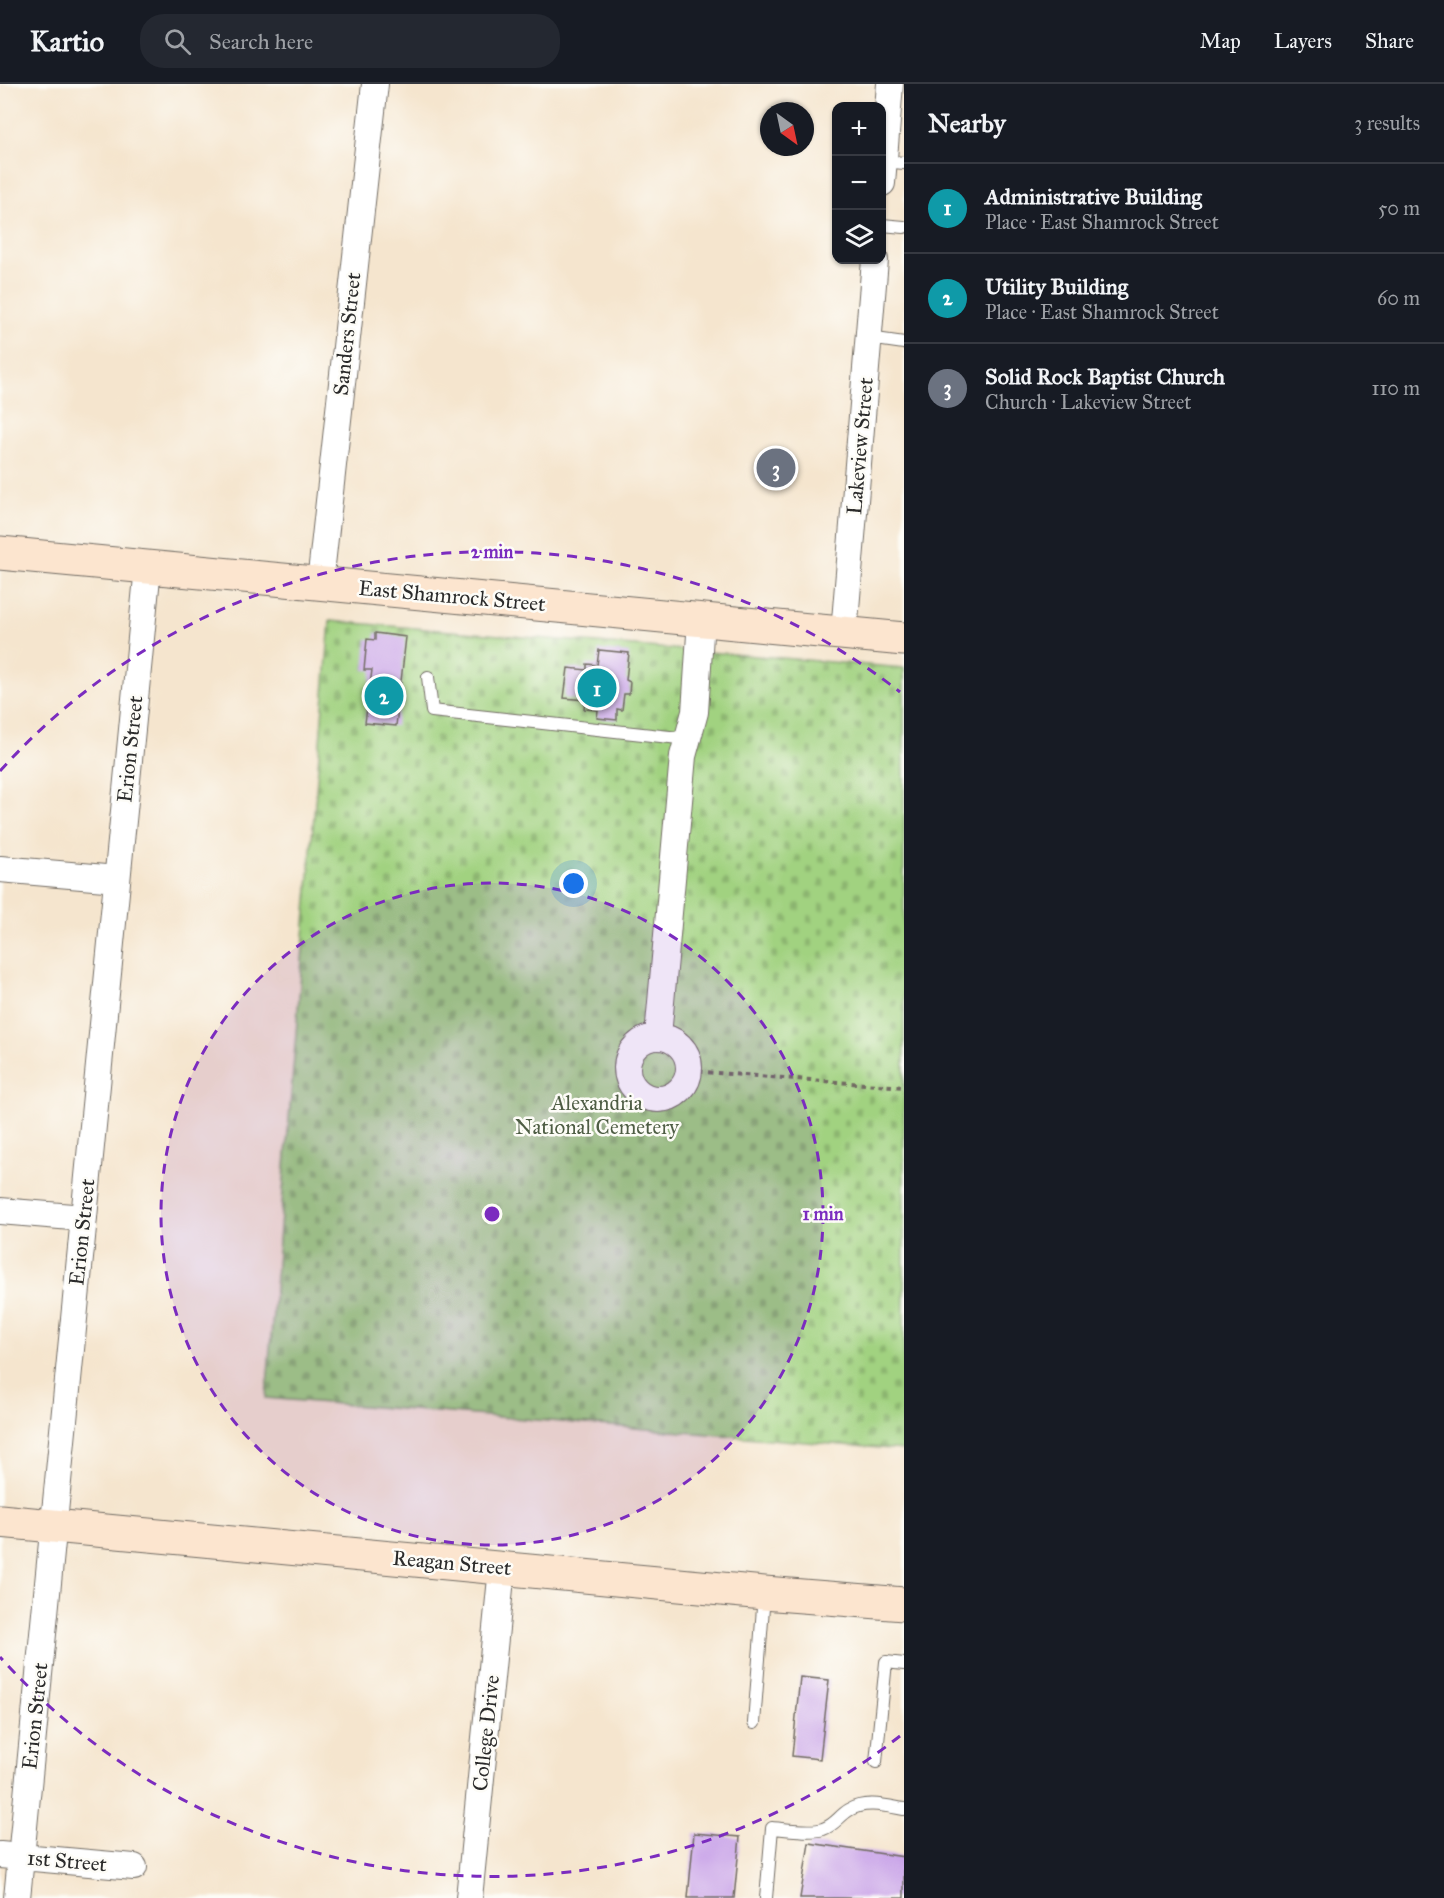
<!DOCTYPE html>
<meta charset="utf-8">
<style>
:root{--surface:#171b24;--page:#242831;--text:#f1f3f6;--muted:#9ea1a6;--line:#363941;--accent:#b45309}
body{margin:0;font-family:"IM FELL Great Primer",serif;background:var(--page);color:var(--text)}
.controls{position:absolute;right:18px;top:18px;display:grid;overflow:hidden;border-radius:12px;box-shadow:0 2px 4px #0004}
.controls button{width:54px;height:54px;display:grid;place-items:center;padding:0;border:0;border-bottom:2px solid var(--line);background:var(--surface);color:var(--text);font:30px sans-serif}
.compass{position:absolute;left:760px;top:18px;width:54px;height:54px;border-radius:50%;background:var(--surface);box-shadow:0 2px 4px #0004;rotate:147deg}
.you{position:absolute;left:574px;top:800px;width:21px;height:21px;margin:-15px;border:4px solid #fff;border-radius:50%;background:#1a73e8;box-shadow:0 0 0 9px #1a73e833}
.badge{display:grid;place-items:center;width:39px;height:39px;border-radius:50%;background:var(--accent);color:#fff;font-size:20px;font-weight:700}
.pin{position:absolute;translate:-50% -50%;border:3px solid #fff;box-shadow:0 2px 6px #0006}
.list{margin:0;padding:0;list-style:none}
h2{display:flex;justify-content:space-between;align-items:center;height:78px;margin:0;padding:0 24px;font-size:26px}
h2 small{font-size:20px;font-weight:400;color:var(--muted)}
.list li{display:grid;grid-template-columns:39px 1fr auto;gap:18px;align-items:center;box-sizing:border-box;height:90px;padding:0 24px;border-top:2px solid var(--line)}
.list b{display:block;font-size:22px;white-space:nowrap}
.list p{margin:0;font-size:20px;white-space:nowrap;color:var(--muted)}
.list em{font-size:20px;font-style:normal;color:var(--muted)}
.icon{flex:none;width:33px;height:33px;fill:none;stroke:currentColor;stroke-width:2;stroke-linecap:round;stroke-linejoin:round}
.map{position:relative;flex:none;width:904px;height:1814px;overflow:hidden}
header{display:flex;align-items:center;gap:36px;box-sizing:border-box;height:84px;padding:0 30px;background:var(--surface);border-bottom:2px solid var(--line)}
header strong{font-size:28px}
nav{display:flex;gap:33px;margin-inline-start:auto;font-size:21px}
.search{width:420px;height:54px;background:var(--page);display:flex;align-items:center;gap:15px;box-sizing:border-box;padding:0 21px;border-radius:24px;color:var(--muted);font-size:22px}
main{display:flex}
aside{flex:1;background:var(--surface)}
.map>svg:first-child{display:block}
.cemetery{fill:url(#cemetery-stones);stroke:#667e56;stroke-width:1.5}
.building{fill:#c8a2e8}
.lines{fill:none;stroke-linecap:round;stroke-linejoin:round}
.lane-casing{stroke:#726c64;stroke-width:14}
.street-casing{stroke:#726c64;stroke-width:28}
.secondary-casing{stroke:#726c64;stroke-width:35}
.path{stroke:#726c64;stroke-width:4;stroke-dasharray:4.5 4.5;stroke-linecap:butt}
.lane{stroke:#fff;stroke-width:12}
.street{stroke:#fff;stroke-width:26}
.secondary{stroke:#fce5cf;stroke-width:33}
.ring{fill:none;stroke:#7b2cbf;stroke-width:3;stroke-dasharray:10 8}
.labels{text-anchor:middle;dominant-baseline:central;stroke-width:5;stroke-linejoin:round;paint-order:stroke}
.street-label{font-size:21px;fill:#2b2b2b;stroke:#fdfcf7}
.park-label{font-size:21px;fill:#4e5d44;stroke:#fdfcf7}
.centre{fill:#7b2cbf;stroke:#fdfcf7;stroke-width:3}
.ring-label{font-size:18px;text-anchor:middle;font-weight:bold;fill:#7b2cbf;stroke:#fdfcf7;stroke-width:5;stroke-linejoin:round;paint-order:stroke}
</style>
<header>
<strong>Kartio</strong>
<div class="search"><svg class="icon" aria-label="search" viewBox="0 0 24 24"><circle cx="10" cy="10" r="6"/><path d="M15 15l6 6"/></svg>Search here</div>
<nav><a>Map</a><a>Layers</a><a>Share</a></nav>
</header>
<main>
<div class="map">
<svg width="904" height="1814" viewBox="0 0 904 1814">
<defs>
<pattern id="cemetery-stones" width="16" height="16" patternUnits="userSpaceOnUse" patternTransform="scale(1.5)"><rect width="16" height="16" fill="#a1d280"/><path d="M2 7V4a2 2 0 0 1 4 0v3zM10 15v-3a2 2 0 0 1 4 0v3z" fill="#8bb46f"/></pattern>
</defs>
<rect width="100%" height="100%" fill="#fdfcf7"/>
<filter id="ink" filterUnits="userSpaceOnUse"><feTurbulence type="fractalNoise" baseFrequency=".0167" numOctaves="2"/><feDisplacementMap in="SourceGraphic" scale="12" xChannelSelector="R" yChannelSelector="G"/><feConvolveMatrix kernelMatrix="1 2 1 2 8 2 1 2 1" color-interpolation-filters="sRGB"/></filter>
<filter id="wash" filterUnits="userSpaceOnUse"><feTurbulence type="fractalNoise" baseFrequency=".008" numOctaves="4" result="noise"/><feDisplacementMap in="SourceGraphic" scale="24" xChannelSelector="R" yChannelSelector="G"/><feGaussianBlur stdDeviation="1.35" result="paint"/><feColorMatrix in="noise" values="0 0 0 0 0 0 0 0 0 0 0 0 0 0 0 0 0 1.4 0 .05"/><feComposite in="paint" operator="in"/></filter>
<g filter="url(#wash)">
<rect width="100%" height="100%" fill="#f5e5ce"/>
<path class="cemetery" d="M330,537L904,584V1366L266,1314Z"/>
<g id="blocks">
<path class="building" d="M375,549L406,553L396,642L365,639L372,586H364L367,555L375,556Z
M599,566L629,569L626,596L630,598L629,610H624L622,626L617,625V636L597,634L598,626L584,625L585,616L564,614L568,584L587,586V580L597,581Z
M800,1593L829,1596L820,1675L792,1672Z
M694,1749L740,1753L734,1814H688Z
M809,1759L904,1773V1814H800Z"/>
</g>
</g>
<g filter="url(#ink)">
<use href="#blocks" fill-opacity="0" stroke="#726c64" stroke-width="1.5"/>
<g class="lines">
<defs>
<path id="lane" d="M883,77L904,79
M882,141L904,143
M869,254L904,259
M428,593L432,627L688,655
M754,1639L764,1511
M876,1678L886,1578L904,1580
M766,1814L772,1744C785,1745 812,1749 823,1745C835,1741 839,1732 849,1726C865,1716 887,1722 904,1725"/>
<path id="street" d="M882,99L890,0
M320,499L375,0
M844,549L875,176
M0,785L117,795
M658,952L683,672L695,628L701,535
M627 984a31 31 0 1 1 62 0a31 31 0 1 1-62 0Z
M0,1127L84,1134
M0,1771L134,1783
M17,1814L148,483
M469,1814L502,1484"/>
<path id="secondary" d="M0,469L904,555
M0,1437L764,1509L904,1520"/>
</defs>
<use href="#lane" class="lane-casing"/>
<use href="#street" class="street-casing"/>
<use href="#secondary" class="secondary-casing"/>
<path class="path" d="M690,987L904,1003"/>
<use href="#lane" class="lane"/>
<use href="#street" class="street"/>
<use href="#secondary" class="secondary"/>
</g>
</g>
<circle cx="492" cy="1130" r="331" fill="#7b2cbf" fill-opacity=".12"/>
<g class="ring">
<circle cx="492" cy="1130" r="331"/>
<path d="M900 1652A662 662 0 0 1 0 1573M0 687A662 662 0 0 1 900 608"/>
</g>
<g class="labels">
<g class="street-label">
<text transform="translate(347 250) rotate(-84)">Sanders Street</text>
<text transform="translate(860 362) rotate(-85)">Lakeview Street</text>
<text transform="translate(452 512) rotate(5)">East Shamrock Street</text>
<text transform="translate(130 665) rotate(-84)">Erion Street</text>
<text transform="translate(82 1148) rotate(-84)">Erion Street</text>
<text transform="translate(452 1479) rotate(5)">Reagan Street</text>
<text transform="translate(35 1632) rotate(-84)">Erion Street</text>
<text transform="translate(486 1649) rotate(-84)">College Drive</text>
<text transform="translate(67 1777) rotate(5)">1st Street</text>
</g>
<g class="park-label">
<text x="597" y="1019">Alexandria<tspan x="597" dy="24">National Cemetery</tspan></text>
</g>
</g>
<circle cx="492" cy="1130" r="9" class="centre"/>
<g class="ring-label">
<text x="492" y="474">2 min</text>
<text x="823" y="1136">1 min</text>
</g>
</svg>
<div class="controls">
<button>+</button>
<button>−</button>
<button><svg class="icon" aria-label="layers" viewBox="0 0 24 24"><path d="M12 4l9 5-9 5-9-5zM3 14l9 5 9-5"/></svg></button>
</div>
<svg class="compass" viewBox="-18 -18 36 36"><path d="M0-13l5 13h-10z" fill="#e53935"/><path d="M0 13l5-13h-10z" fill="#9ea1a6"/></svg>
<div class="you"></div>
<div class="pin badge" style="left:597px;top:604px;background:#0f9aa8">1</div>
<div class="pin badge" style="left:384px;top:612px;background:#0f9aa8">2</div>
<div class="pin badge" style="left:776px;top:384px;background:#6b7280">3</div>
</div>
<aside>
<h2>Nearby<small>3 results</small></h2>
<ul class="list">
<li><span class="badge" style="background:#0f9aa8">1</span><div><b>Administrative Building</b><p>Place · East Shamrock Street</p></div><em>50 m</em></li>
<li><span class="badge" style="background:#0f9aa8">2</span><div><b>Utility Building</b><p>Place · East Shamrock Street</p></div><em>60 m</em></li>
<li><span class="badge" style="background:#6b7280">3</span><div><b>Solid Rock Baptist Church</b><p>Church · Lakeview Street</p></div><em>110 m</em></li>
</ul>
</aside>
</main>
